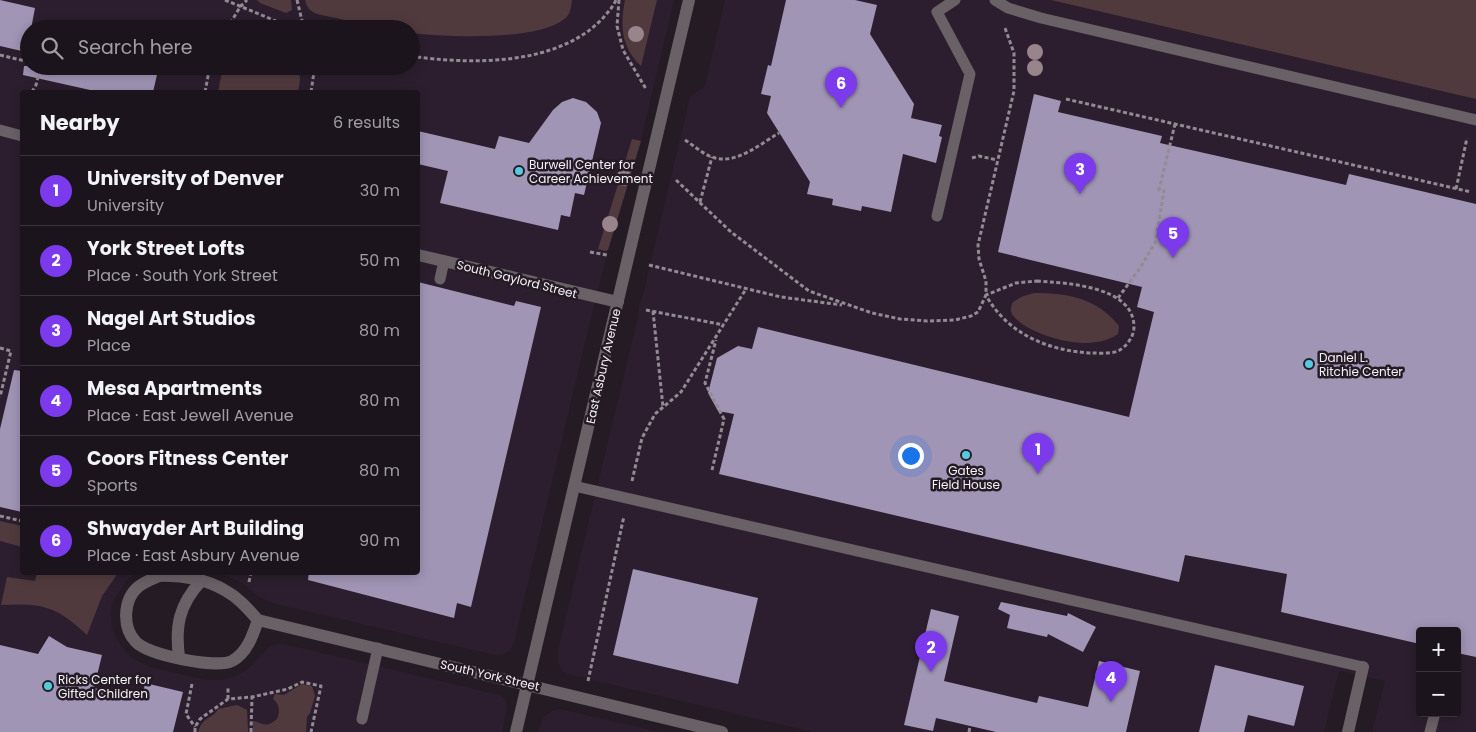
<!DOCTYPE html>
<meta charset="utf-8">
<style>
:root{--surface:#1b141c;--page:#241d25;--text:#f1f3f6;--muted:#a09ea3;--line:#39333b;--accent:#7c3aed}
body{margin:0;font-family:Poppins,sans-serif;background:var(--page);color:var(--text)}
.controls{position:absolute;right:15px;bottom:15px;display:grid;overflow:hidden;border-radius:5px;box-shadow:0 2px 12px #0003}
.controls button{width:45px;height:45px;display:grid;place-items:center;padding:0;border:0;border-bottom:1px solid var(--line);background:var(--surface);color:var(--text);font:25px sans-serif}
.you{position:absolute;left:910px;top:455px;width:18px;height:18px;margin:-12px;border:4px solid #fff;border-radius:50%;background:#1a73e8;box-shadow:0 0 0 8px #1a73e833}
.badge{display:grid;place-items:center;width:32px;height:32px;border-radius:50%;background:var(--accent);color:#fff;font-size:16px;font-weight:700}
.pin{position:absolute;translate:-50% -41px;filter:drop-shadow(0 1px 2px #0008)}
.pin::after{content:'';position:absolute;top:26px;width:18px;height:15px;background:inherit;clip-path:polygon(0 0,100% 0,50% 100%)}
.list{margin:0;padding:0;list-style:none}
h2{display:flex;justify-content:space-between;align-items:center;height:65px;margin:0;padding:0 20px;font-size:21px}
h2 small{font-size:16px;font-weight:400;color:var(--muted)}
.list li{display:grid;grid-template-columns:32px 1fr auto;gap:15px;align-items:center;box-sizing:border-box;height:70px;padding:0 20px;border-top:1px solid var(--line)}
.list b{display:block;font-size:19px;white-space:nowrap}
.list p{margin:0;font-size:16px;white-space:nowrap;color:var(--muted)}
.list em{font-size:16px;font-style:normal;color:var(--muted)}
.icon{flex:none;width:28px;height:28px;fill:none;stroke:currentColor;stroke-width:2;stroke-linecap:round;stroke-linejoin:round}
.map{position:relative;flex:none;width:1476px;height:732px;overflow:hidden}
.search{position:absolute;background:var(--surface);box-shadow:0 2px 12px #0003;left:20px;top:20px;width:400px;height:55px;display:flex;align-items:center;gap:12px;box-sizing:border-box;padding:0 18px;border-radius:28px;color:var(--muted);font-size:19px}
.panel{position:absolute;background:var(--surface);box-shadow:0 2px 12px #0003;left:20px;top:90px;width:400px;height:485px;border-radius:5px}
.map>svg:first-child{display:block}
.built{fill:#2c1e2e;fill-rule:evenodd}
.green{fill:#513a3d}
.building{fill:#a095b5}
.lines{fill:none;stroke-linecap:round;stroke-linejoin:round}
.path{stroke:#928b93;stroke-width:3;stroke-dasharray:4 2.5;stroke-linecap:butt}
.service{stroke:#696165;stroke-width:11}
.minor{stroke:#696165;stroke-width:12}
.tertiary{stroke:#696165;stroke-width:12}
.tree{fill:#98858b}
.poi-dot{fill:#55cadf;stroke:#241b25;stroke-width:2}
.labels{text-anchor:middle;dominant-baseline:central;stroke-width:5;stroke-linejoin:round;paint-order:stroke}
.poi-label{font-size:12px;fill:#f6f0f7;stroke:#241b25;text-anchor:start}
.street-label{font-size:12px;fill:#f6f0f7;stroke:#241b25}
</style>
<div class="map">
<svg width="1476" height="732" viewBox="0 0 1476 732">
<rect width="100%" height="100%" fill="#241b25"/>
<path class="built" d="M0,0H674L641,141L608,250L588,330L514,642L510,651L502,655H494L272,603L258,596L243,584L228,576L209,573L418,572V92H22V572L136,573L126,581L112,603L111,615L112,629L119,642L127,653L136,660L150,667L206,680H222L236,676L249,668L269,647L277,644H284L500,695L505,699L507,708L502,732H0ZM29,29H411V66H29Z
M725,0H1476V732H1372L1385,681L1339,671L1324,732H813L571,675L563,672L558,663V650L638,317L639,306L643,295L690,97L705,86ZM1420,631H1457V713H1420Z
M560,709L660,732H538L543,718L551,711Z"/>
<path class="green" d="M257,0H291L292,10L286,13L260,3Z
M305,0H572C571,8 570,16 563,20C535,41 446,37 411,33V29H386L317,14C310,11 307,8 305,0Z
M625,0H657L641,66C621,47 620,26 625,0Z
M1051,0H1476V99Z
M223,66H299L300,80L298,92H218Z
M632,139L641,141L608,250L605,251L598,249Z
M1034,293C1068,293 1097,298 1119,326L1118,334C1108,341 1095,343 1084,343C1064,343 1024,332 1012,314C1010,310 1011,306 1013,302L1021,297Z
M0,521L22,526V547L0,541Z
M37,573V572L118,573L102,596L87,635C56,606 43,603 1,605L7,577L35,581Z
M302,684L312,686L315,696L310,713L307,717L306,732H253V721C265,723 264,729 277,719C280,712 280,704 273,699L275,694L284,695Z
M237,705L247,710L248,732H198C203,716 213,719 218,709Z"/>
<path class="building" d="M0,0L35,8L31,29H29L26,52L0,46Z
M786,0H855L877,5L870,34L914,104L911,118L942,125L939,136L942,137L936,163L903,154L891,212L862,206L861,211L832,205L833,199L807,194L810,182L767,113L771,96L761,94L768,65L771,66Z
M24,66H159L153,92H99L23,75Z
M1034,94L1061,101L1058,112L1162,136L1160,143L1346,185L1349,174L1476,204V657L1457,653V631H1420V644L1281,612L1287,574L1185,555L1179,582L719,474L734,414L718,411L708,393L717,358L738,346L752,349L758,327L1129,417L1154,312L1137,307L1142,287L998,252Z
M573,98L586,102L597,112L601,123L584,195L575,193L570,217L561,215L558,230L440,203L448,171L418,164V131L495,149L499,136L529,143L553,110L562,102Z
M418,282L514,306L516,301L541,307L471,607L457,603L454,618L308,580L309,572H418Z
M14,370L22,371V512L0,507V429Z
M633,569L758,598L738,684L613,655Z
M1001,602L1067,616L1068,613L1096,627L1083,652L1048,634L1047,637L1007,628L1010,615L998,609Z
M931,609L959,616L944,681L1037,703L1039,696L1088,707L1099,661L1140,671L1126,732H996L936,718L933,731L904,725Z
M49,636L67,647L102,655L94,688L142,699L145,683L183,692L173,732H0V645L38,654Z
M1215,665L1304,686L1294,726L1248,715L1244,732H1199Z"/>
<g class="lines">
<path class="path" d="M225,0L295,29
M297,0L304,29
M619,0L617,26L623,50L646,89
M227,29L240,7L247,0
M0,55L29,62
M411,56C471,65 558,66 603,18C608,12 613,7 616,0
M32,92L36,85L41,66
M205,92L210,66
M311,92L314,72L313,66
M1066,99L1471,192
M22,112V110
M685,140C693,145 703,154 712,157C735,166 760,144 779,133
M972,158L979,156L997,160
M676,180L731,232L809,291L872,313L900,319L927,321L955,320L971,316L978,312L986,295V281L979,259L978,245L1014,91V53L1005,28
M1456,189L1467,138
M700,202L712,157
M590,252L607,255
M649,265L781,297L842,305
M1037,281C1067,283 1134,286 1134,327C1134,337 1126,347 1118,351C1110,354 1099,353 1091,353C1049,351 1007,334 986,295L1016,283Z
M1118,298L1140,268L1155,243L1164,191L1159,190L1175,124
M646,310L724,325
M653,311L663,407
M0,348L11,351L0,397
M712,470L724,419L705,383L716,340
M632,481L642,438L655,414L681,392L746,289
M0,516L22,521
M249,582L251,572
M588,681L624,516
M192,684L186,714L195,727
M228,699V688
M195,732V727L200,719L228,699L252,697L288,689L302,682L321,686L311,732
M251,732L252,697
M969,732L970,726"/>
<path class="service" d="M995,0L1008,8L1041,18L1476,120
M0,130L22,136
M937,216L970,74L937,12L955,0
M440,279L444,261
M574,486L1363,667
M362,719L378,648
M1430,732L1435,713"/>
<path class="minor" d="M418,255L618,302
M159,576C181,575 207,579 226,591C239,598 248,609 258,620C253,635 247,653 232,661C216,669 148,655 136,642C122,628 123,600 138,587C144,582 152,579 159,576Z
M258,620L722,732
M179,657C175,626 179,605 201,581
M1348,732L1363,667"/>
<path class="tertiary" d="M516,732L689,0"/>
</g>
<g class="tree">
<circle cx="636" cy="34" r="8"/>
<circle cx="1035" cy="52" r="8"/>
<circle cx="1035" cy="68" r="8"/>
<circle cx="624" cy="178" r="8"/>
<circle cx="610" cy="224" r="8"/>
</g>
<g class="poi-dot">
<circle cx="519" cy="171" r="5"/>
<circle cx="1309" cy="364" r="5"/>
<circle cx="966" cy="455" r="5"/>
<circle cx="48" cy="686" r="5"/>
</g>
<g class="labels">
<g class="poi-label">
<text x="529" y="164">Burwell Center for<tspan x="529" dy="14">Career Achievement</tspan></text>
<text x="1319" y="357">Daniel L.<tspan x="1319" dy="14">Ritchie Center</tspan></text>
<text x="966" y="470" text-anchor="middle">Gates<tspan x="966" dy="14">Field House</tspan></text>
<text x="58" y="679">Ricks Center for<tspan x="58" dy="14">Gifted Children</tspan></text>
</g>
<g class="street-label">
<text transform="translate(517 279) rotate(14)">South Gaylord Street</text>
<text transform="translate(603 366) rotate(-77)">East Asbury Avenue</text>
<text transform="translate(490 675) rotate(13)">South York Street</text>
</g>
</g>
</svg>
<div class="controls">
<button>+</button>
<button>−</button>
</div>
<div class="you"></div>
<div class="pin badge" style="left:1038px;top:474px">1</div>
<div class="pin badge" style="left:931px;top:672px">2</div>
<div class="pin badge" style="left:1080px;top:194px">3</div>
<div class="pin badge" style="left:1111px;top:702px">4</div>
<div class="pin badge" style="left:1173px;top:258px">5</div>
<div class="pin badge" style="left:841px;top:108px">6</div>
<div class="search"><svg class="icon" aria-label="search" viewBox="0 0 24 24"><circle cx="10" cy="10" r="6"/><path d="M15 15l6 6"/></svg>Search here</div>
<section class="panel">
<h2>Nearby<small>6 results</small></h2>
<ul class="list">
<li><span class="badge">1</span><div><b>University of Denver</b><p>University</p></div><em>30 m</em></li>
<li><span class="badge">2</span><div><b>York Street Lofts</b><p>Place · South York Street</p></div><em>50 m</em></li>
<li><span class="badge">3</span><div><b>Nagel Art Studios</b><p>Place</p></div><em>80 m</em></li>
<li><span class="badge">4</span><div><b>Mesa Apartments</b><p>Place · East Jewell Avenue</p></div><em>80 m</em></li>
<li><span class="badge">5</span><div><b>Coors Fitness Center</b><p>Sports</p></div><em>80 m</em></li>
<li><span class="badge">6</span><div><b>Shwayder Art Building</b><p>Place · East Asbury Avenue</p></div><em>90 m</em></li>
</ul>
</section>
</div>
